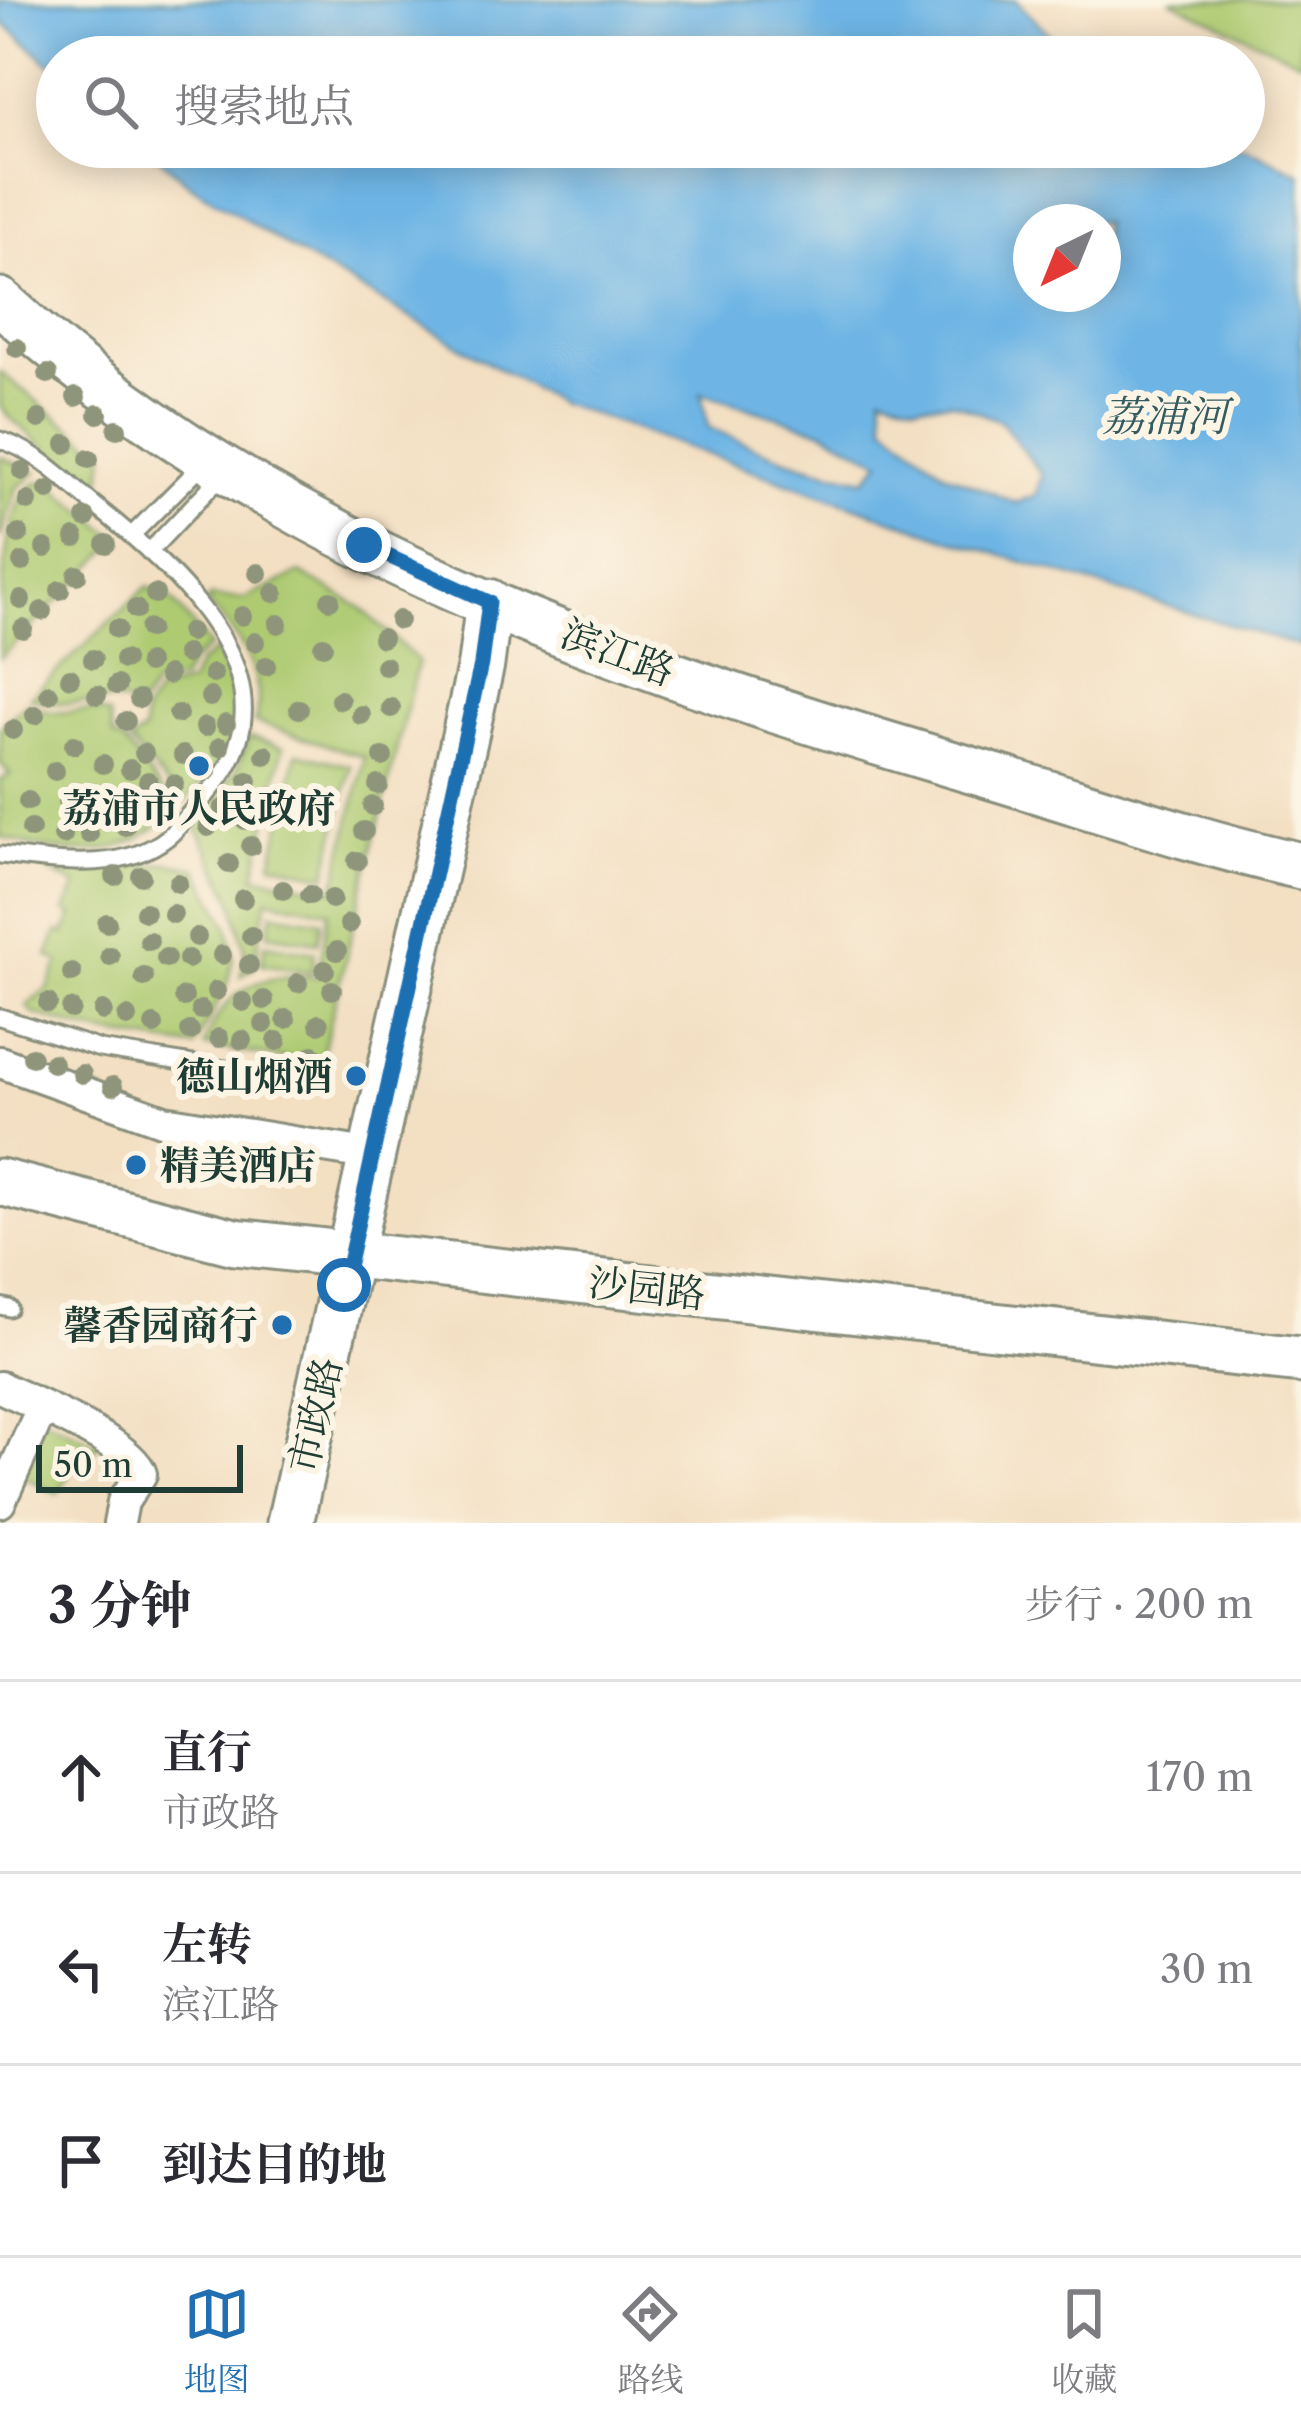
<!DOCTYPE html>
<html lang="zh">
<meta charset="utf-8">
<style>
:root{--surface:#fff;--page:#f7f7f7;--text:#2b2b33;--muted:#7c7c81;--line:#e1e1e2;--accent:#1f6fb2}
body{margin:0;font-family:"Libre Caslon Text","Noto Serif SC",serif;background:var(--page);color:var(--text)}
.compass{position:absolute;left:1013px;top:204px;width:108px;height:108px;border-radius:50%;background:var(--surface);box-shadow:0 6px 30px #0003;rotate:223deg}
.scale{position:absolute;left:36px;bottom:30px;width:207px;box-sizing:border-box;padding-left:12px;border:6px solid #1f3d34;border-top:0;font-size:33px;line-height:42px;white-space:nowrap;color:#1f3d34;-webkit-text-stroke:9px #fcf5e5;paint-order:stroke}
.stop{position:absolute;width:36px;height:36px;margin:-27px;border:9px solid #1f6fb2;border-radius:50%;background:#fff}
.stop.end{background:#1f6fb2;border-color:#fff;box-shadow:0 3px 12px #0008}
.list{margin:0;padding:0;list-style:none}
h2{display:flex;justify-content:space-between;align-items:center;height:156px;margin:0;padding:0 48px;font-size:51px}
h2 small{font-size:39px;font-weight:400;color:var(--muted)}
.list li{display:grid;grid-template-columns:78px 1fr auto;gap:36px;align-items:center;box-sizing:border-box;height:192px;padding:0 48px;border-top:3px solid var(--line)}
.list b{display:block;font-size:45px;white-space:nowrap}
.list p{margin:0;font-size:39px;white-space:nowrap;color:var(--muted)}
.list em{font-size:39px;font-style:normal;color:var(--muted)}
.icon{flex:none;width:66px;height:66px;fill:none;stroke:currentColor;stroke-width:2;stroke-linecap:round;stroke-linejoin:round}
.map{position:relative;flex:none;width:1301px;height:1523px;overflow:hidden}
.search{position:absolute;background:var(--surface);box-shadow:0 6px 30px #0003;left:36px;right:36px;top:36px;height:132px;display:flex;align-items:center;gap:30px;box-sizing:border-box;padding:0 42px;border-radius:66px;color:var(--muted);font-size:45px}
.sheet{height:732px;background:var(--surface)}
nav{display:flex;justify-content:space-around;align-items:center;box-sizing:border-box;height:168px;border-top:3px solid var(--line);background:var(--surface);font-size:33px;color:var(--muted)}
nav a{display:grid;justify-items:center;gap:6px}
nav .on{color:var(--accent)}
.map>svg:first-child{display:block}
.green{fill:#aecb72;stroke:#668453;stroke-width:3}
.water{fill:#6eb5e5;stroke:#46798c;stroke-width:3;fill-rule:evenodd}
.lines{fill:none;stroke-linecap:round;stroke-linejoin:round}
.lane-casing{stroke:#898e7b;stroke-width:21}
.street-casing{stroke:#898e7b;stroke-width:36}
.secondary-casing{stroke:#898e7b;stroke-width:51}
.lane{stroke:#fff;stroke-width:15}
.street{stroke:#fff;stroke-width:30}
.secondary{stroke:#fff;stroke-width:45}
.tree{fill:#8e957a}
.route{stroke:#1f6fb2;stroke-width:15}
.poi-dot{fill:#1f6fb2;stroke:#fcf5e5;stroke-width:4.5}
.labels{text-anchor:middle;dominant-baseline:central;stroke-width:12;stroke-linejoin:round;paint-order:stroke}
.street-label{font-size:39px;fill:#1f3d34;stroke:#fcf5e5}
.poi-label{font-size:39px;font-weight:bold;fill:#1f3d34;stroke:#fcf5e5;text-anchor:end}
.water-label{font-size:42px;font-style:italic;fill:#335b60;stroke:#fcf5e5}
</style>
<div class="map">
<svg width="1301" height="1523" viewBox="0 0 1301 1523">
<rect width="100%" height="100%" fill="#fcf5e5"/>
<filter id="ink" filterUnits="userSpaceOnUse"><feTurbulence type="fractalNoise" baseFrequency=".00833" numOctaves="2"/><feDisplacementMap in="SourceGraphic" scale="24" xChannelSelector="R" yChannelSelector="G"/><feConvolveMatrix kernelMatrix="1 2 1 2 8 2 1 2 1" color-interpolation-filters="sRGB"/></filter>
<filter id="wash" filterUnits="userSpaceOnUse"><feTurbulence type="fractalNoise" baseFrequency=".004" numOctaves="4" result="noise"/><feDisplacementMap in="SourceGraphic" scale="48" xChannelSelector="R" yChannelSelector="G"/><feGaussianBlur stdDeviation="2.7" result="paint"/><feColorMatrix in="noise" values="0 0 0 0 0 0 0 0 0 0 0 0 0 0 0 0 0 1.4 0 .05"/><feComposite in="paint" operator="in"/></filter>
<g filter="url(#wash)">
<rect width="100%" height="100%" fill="#f3dfc2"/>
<path class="green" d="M1170,0H1301V62Z
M0,372L105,455L100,494L9,417L0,406Z
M0,457L37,472L17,488L0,538Z
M46,481L116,537L115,544L0,658C0,619 0,483 46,481Z
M300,573L360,607L418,661L320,1064L204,1046C223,989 260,972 318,977L329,911L267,899L254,967L241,976L245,950L233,901L197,827L198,816L235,773L250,737L283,747L255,876L334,890L365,757L255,722C269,678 237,632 207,603L209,597L244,599Z
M147,587L168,595L210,646L191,662L181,680L155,685L139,708C107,692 67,712 30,697Z
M216,651C254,716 233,756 183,803L130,742L144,731V713L159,691L190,683L198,664Z
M27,703C60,724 79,702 109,715L113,737L124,742L176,809C124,865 67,856 0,837V781L10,774L0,763V728Z
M297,753L351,766L326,876L272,863Z
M168,863L197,868L228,926L234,959L226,987L194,1047L100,1033L34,1014L27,1006L48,989L59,962L48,956L58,931L64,934L73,915L65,911L77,885L54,874Z
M272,913L322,921L318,942L268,934Z
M265,944L315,952L312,972L262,964Z
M42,1418L99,1445L73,1467L58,1494L16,1473Z"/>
<path class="water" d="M0,0H1015L1073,57H57V70L0,20Z
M1244,146L1301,174V647L952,540L557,402L293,250L189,184L146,147ZM1031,222H1103V294H1031ZM701,393L823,431L881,461L866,479C810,470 759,450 708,427ZM882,394L916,404L952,402L1001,421L1042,475L1036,495L1016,503L945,473L885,424Z"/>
</g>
<g filter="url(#ink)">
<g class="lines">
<defs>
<path id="lane" d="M0,440C38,451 67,483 97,507C188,580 310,692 199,803C189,813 180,827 168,837C122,874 54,861 0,855
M132,535L206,461
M149,552L221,476
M0,1017L100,1049L280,1078
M0,1306L9,1308"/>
<path id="street" d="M0,1062L164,1121L373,1155
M0,1387C31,1402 132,1443 141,1474L123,1502L119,1523
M0,1502L42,1408"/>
<path id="secondary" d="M0,301C272,552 640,673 988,775C1092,806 1195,842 1301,866
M0,1182L235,1242L1301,1360
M290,1523L481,664L489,602"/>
</defs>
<use href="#lane" class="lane-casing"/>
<use href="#street" class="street-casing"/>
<use href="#secondary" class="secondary-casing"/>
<use href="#lane" class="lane"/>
<use href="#street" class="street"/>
<use href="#secondary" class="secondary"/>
</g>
<g class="tree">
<circle cx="17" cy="348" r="10"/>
<circle cx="48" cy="374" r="10"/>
<circle cx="76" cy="397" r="10"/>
<circle cx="98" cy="414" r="10"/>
<circle cx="39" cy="419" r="10"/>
<circle cx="117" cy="429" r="10"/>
<circle cx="66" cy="444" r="10"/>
<circle cx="89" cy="459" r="10"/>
<circle cx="22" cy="471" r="10"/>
<circle cx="48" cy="490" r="10"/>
<circle cx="28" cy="501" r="10"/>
<circle cx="86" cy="518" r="10"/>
<circle cx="19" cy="534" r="10"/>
<circle cx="75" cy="538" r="10"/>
<circle cx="106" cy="544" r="10"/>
<circle cx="45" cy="548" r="10"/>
<circle cx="22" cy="562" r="10"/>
<circle cx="258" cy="573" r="10"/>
<circle cx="77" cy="575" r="10"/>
<circle cx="60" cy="590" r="10"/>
<circle cx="274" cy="593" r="10"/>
<circle cx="155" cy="594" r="10"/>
<circle cx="21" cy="600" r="10"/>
<circle cx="330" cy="600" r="10"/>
<circle cx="136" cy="609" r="10"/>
<circle cx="42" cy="611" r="10"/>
<circle cx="242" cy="616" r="10"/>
<circle cx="399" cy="620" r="10"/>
<circle cx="278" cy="624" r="10"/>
<circle cx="23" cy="629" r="10"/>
<circle cx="117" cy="629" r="10"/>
<circle cx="149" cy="629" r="10"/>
<circle cx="190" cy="632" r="10"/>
<circle cx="382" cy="638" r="10"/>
<circle cx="255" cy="642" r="10"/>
<circle cx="323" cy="646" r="10"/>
<circle cx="186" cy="654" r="10"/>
<circle cx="93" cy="659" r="10"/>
<circle cx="124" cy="660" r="10"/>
<circle cx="148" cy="663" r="10"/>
<circle cx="266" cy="666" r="10"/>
<circle cx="385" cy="666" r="10"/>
<circle cx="213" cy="674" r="10"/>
<circle cx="168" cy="675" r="10"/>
<circle cx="70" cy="678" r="10"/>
<circle cx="117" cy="685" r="10"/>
<circle cx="49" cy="694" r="10"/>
<circle cx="97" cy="695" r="10"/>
<circle cx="210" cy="697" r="10"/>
<circle cx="139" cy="699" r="10"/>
<circle cx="340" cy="700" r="10"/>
<circle cx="391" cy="708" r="10"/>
<circle cx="299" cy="709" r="10"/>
<circle cx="178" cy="714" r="10"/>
<circle cx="35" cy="715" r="10"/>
<circle cx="361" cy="715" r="10"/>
<circle cx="126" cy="721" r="10"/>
<circle cx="226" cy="724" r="10"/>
<circle cx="205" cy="727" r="10"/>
<circle cx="13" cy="730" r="10"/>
<circle cx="74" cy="745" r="10"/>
<circle cx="220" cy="747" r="10"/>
<circle cx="144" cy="753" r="10"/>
<circle cx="183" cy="755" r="10"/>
<circle cx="265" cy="755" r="10"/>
<circle cx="383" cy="757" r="10"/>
<circle cx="103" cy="764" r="10"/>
<circle cx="130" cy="769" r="10"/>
<circle cx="55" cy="771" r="10"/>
<circle cx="207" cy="771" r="10"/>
<circle cx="148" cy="781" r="10"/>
<circle cx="248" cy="781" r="10"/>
<circle cx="174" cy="784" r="10"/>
<circle cx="378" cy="785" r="10"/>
<circle cx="28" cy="801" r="10"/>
<circle cx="68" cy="801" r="10"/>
<circle cx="107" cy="802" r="10"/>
<circle cx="373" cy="806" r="10"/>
<circle cx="146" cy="809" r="10"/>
<circle cx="223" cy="809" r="10"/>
<circle cx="245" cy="820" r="10"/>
<circle cx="125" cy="826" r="10"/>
<circle cx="208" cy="827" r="10"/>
<circle cx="31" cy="829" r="10"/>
<circle cx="364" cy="831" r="10"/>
<circle cx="89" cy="834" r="10"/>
<circle cx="63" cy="835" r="10"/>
<circle cx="251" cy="846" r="10"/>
<circle cx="357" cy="861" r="10"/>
<circle cx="229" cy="864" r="10"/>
<circle cx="115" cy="876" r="10"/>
<circle cx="141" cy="876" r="10"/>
<circle cx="178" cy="883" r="10"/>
<circle cx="283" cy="890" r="10"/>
<circle cx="310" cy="895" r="10"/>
<circle cx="243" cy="899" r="10"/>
<circle cx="332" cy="899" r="10"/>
<circle cx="145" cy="912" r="10"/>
<circle cx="173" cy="914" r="10"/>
<circle cx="107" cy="923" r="10"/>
<circle cx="349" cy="924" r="10"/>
<circle cx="251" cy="936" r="10"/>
<circle cx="197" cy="937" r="10"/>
<circle cx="149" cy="941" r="10"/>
<circle cx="337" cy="951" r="10"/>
<circle cx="222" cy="955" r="10"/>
<circle cx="110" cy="956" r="10"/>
<circle cx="166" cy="958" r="10"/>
<circle cx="188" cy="959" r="10"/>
<circle cx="249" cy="965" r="10"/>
<circle cx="325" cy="970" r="10"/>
<circle cx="72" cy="973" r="10"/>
<circle cx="144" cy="977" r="10"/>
<circle cx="298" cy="983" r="10"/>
<circle cx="332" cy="990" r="10"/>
<circle cx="216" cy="991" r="10"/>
<circle cx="184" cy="997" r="10"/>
<circle cx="264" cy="1000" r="10"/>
<circle cx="243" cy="1002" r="10"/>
<circle cx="48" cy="1003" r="10"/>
<circle cx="71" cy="1009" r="10"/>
<circle cx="201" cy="1010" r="10"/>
<circle cx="103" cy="1011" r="10"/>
<circle cx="127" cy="1017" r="10"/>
<circle cx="286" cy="1019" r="10"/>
<circle cx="264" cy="1024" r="10"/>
<circle cx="319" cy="1024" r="10"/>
<circle cx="154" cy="1025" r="10"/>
<circle cx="190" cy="1031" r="10"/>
<circle cx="219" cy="1038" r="10"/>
<circle cx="242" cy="1040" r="10"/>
<circle cx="277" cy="1041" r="10"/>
<circle cx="313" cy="1055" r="10"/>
<circle cx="32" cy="1057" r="10"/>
<circle cx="53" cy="1063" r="10"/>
<circle cx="82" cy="1074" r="10"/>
<circle cx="113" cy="1086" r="10"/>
</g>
</g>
<g class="lines" filter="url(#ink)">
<path class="route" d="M344,1285L481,664L489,602L364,545"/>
</g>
<g class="poi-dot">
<circle cx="199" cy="766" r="12"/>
<circle cx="356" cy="1076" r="12"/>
<circle cx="136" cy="1165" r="12"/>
<circle cx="282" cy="1325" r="12"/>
</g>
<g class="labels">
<g class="street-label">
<text transform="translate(618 652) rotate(21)">滨江路</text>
<text transform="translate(647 1288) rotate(6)">沙园路</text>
<text transform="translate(315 1415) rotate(-77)">市政路</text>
</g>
<g class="poi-label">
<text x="199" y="808" text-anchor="middle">荔浦市人民政府</text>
<text x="332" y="1076">德山烟酒</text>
<text x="160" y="1165" text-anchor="start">精美酒店</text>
<text x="258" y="1325">馨香园商行</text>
</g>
<g class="water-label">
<text x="1165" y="416">荔浦河</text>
</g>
</g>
</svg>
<svg class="compass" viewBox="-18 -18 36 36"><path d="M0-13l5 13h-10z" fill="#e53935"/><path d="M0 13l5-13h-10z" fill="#7c7c81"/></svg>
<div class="scale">50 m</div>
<div class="stop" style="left:344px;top:1285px"></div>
<div class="stop end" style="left:364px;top:545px"></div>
<div class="search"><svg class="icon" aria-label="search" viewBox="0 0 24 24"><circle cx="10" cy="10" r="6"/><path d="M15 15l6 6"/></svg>搜索地点</div>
</div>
<section class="sheet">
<h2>3 分钟<small>步行 · 200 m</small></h2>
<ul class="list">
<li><svg class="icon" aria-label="ahead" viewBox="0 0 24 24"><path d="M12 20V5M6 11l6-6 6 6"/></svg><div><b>直行</b><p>市政路</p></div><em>170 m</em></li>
<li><svg class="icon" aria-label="left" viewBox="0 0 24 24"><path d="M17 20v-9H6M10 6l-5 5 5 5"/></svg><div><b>左转</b><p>滨江路</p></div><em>30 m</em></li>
<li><svg class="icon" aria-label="arrive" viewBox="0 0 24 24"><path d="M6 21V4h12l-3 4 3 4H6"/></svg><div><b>到达目的地</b></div></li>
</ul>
</section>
<nav>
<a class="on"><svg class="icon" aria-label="map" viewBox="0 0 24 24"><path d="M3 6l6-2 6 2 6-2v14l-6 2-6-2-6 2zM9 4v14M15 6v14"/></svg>地图</a>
<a><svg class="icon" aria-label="directions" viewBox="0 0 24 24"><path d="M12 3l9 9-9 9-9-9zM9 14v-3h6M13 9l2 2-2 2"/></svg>路线</a>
<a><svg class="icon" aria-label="saved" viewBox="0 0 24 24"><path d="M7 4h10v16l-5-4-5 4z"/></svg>收藏</a>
</nav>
